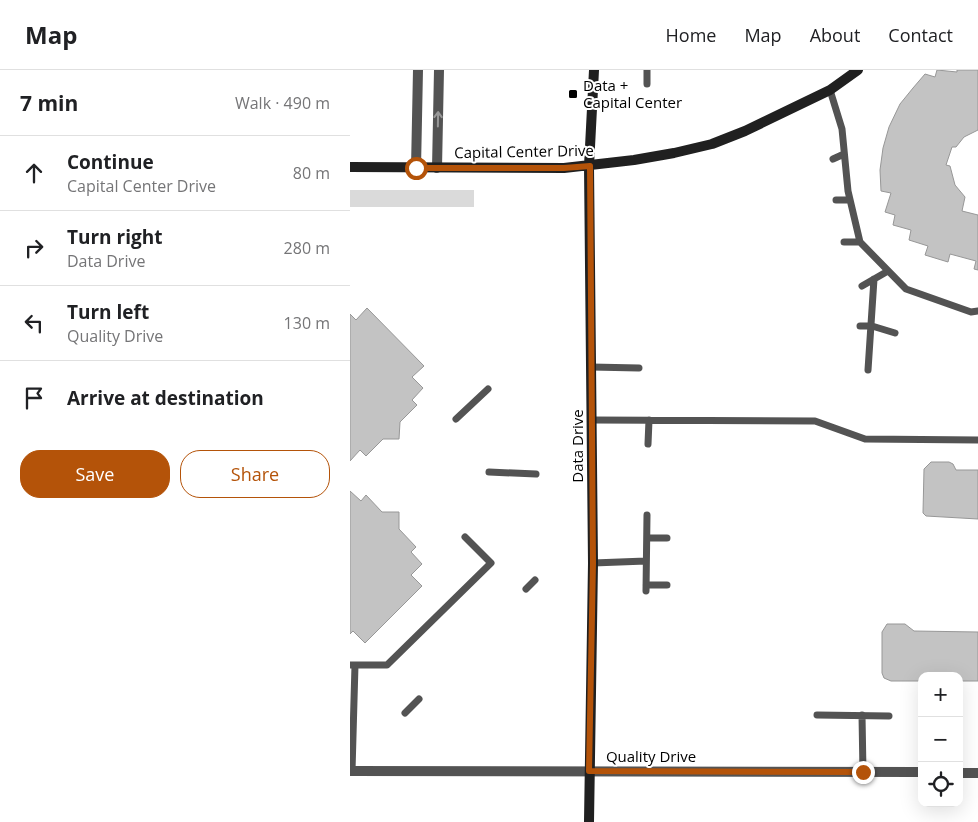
<!DOCTYPE html>
<meta charset="utf-8">
<style>
:root{--surface:#fff;--page:#f2f2f2;--text:#202124;--muted:#757577;--line:#e0e0e0;--accent:#b45309}
body{margin:0;font-family:"Open Sans",sans-serif;background:var(--page);color:var(--text)}
.controls{position:absolute;right:15px;bottom:15px;display:grid;overflow:hidden;border-radius:10px;box-shadow:0 5px 20px #0002}
.controls button{width:45px;height:45px;display:grid;place-items:center;padding:0;border:0;border-bottom:1px solid var(--line);background:var(--surface);color:var(--text);font:25px sans-serif}
.stop{position:absolute;width:15px;height:15px;margin:-11px;border:4px solid #b45309;border-radius:50%;background:#fff}
.stop.end{background:#b45309;border-color:#fff;box-shadow:0 1px 5px #0008}
.list{margin:0;padding:0;list-style:none}
h2{display:flex;justify-content:space-between;align-items:center;height:65px;margin:0;padding:0 20px;font-size:21px}
h2 small{font-size:16px;font-weight:400;color:var(--muted)}
.list li{display:grid;grid-template-columns:32px 1fr auto;gap:15px;align-items:center;box-sizing:border-box;height:75px;padding:0 20px;border-top:1px solid var(--line)}
.list b{display:block;font-size:19px;white-space:nowrap}
.list p{margin:0;font-size:16px;white-space:nowrap;color:var(--muted)}
.list em{font-size:16px;font-style:normal;color:var(--muted)}
.actions{display:flex;gap:10px;padding:15px 20px}
.actions a{flex:1;padding:11px 0;border:1px solid var(--accent);border-radius:20px;text-align:center;font-size:18px;color:var(--accent)}
.actions .main{background:var(--accent);color:#fff}
.icon{flex:none;width:28px;height:28px;fill:none;stroke:currentColor;stroke-width:2;stroke-linecap:round;stroke-linejoin:round}
.map{position:relative;flex:none;width:628px;height:752px;overflow:hidden}
header{display:flex;align-items:center;gap:30px;box-sizing:border-box;height:70px;padding:0 25px;background:var(--surface);border-bottom:1px solid var(--line)}
header strong{font-size:24px}
nav{display:flex;gap:28px;margin-inline-start:auto;font-size:18px}
main{display:flex}
aside{flex:1;background:var(--surface)}
.map>svg:first-child{display:block}
.green{fill:#dadada}
.building{fill:#c3c3c3;stroke:#979797}
.lines{fill:none;stroke-linecap:round;stroke-linejoin:round}
.lane{stroke:#535353;stroke-width:7}
.street{stroke:#535353;stroke-width:10}
.secondary{stroke:#202020;stroke-width:10}
.oneway{stroke:#989898}
.route{stroke:#b45309;stroke-width:6}
.poi-dot{fill:#000;stroke:#fff;stroke-width:2}
.labels{text-anchor:middle;dominant-baseline:central;stroke-width:4;stroke-linejoin:round;paint-order:stroke}
.poi-label{font-size:15px;fill:#000;stroke:#fff;text-anchor:start}
.street-label{font-size:15px;fill:#000;stroke:#fff}
</style>
<header>
<strong>Map</strong>
<nav><a>Home</a><a>Map</a><a>About</a><a>Contact</a></nav>
</header>
<main>
<aside>
<h2>7 min<small>Walk · 490 m</small></h2>
<ul class="list">
<li><svg class="icon" aria-label="ahead" viewBox="0 0 24 24"><path d="M12 20V5M6 11l6-6 6 6"/></svg><div><b>Continue</b><p>Capital Center Drive</p></div><em>80 m</em></li>
<li><svg class="icon" aria-label="right" viewBox="0 0 24 24"><path d="M7 20v-9h11M14 6l5 5-5 5"/></svg><div><b>Turn right</b><p>Data Drive</p></div><em>280 m</em></li>
<li><svg class="icon" aria-label="left" viewBox="0 0 24 24"><path d="M17 20v-9H6M10 6l-5 5 5 5"/></svg><div><b>Turn left</b><p>Quality Drive</p></div><em>130 m</em></li>
<li><svg class="icon" aria-label="arrive" viewBox="0 0 24 24"><path d="M6 21V4h12l-3 4 3 4H6"/></svg><div><b>Arrive at destination</b></div></li>
</ul>
<div class="actions"><a class="main">Save</a><a>Share</a></div>
</aside>
<div class="map">
<svg width="628" height="752" viewBox="0 0 628 752">
<rect width="100%" height="100%" fill="#fff"/>
<path class="green" d="M0,120H124V137H0Z"/>
<path class="building" d="M587,0L607,2V0H628V60L614,67L606,77H602L596,95L600,96L605,115L615,127L612,141L628,145V200L624,199L626,191L600,184L598,192L575,185L578,176L559,170L561,160L543,155L545,145L535,142L541,123L531,121L530,100L533,78L539,57L550,34L563,18L575,4L585,7Z
M17,238L74,296L62,307L73,318L62,330L67,335L50,352L49,369H33L16,386L10,380L0,391V244L6,250Z
M581,392H599L603,394L606,400H628V449L576,446L573,443L574,399Z
M0,421L11,431L16,425L32,442H49V459L66,477L61,482L72,494L61,505L72,516L15,573L3,561L0,564Z
M537,554H555L564,561L628,562V611H609V606H572V611H541L534,608L532,603V562Z"/>
<g class="lines">
<path class="lane" d="M297,14V0
M480,20L492,59L498,121L510,172L556,219L621,242L628,241
M483,89L494,84
M486,130H500
M494,172H510
M512,216L538,201
M510,256H522L545,263
M241,297L289,298
M518,300L524,209
M106,349L138,319
M242,350L465,351L515,369L628,370
M298,374L299,350
M139,402L186,404
M297,468H317
M243,493L296,491
M296,515H317
M176,519L185,510
M296,521L297,445
M0,595H37L141,493L115,467
M55,643L69,629
M467,645L539,646
M512,645L513,702
M2,701L5,595"/>
<path class="street" d="M66,98L68,0
M87,98L89,0
M0,701L572,702
M609,703H628"/>
<path class="secondary" d="M0,97L214,98L284,90L324,83L362,74L395,61L480,20L508,0
M239,752L243,493L239,96L244,0"/>
</g>
<defs><path id="oneway-shaft" d="M-6 0H5M1.5-3L5.5 0L1.5 3" fill="none" stroke-width="1.6" stroke-linecap="round" stroke-linejoin="round" transform="scale(1.25)"/></defs>
<use class="oneway" href="#oneway-shaft" transform="translate(88 49) rotate(-89)"/>
<g class="lines">
<path class="route" d="M66,98H214L240,96L243,493L239,701L513,702"/>
</g>
<rect class="poi-dot" x="218" y="19" width="10" height="10" rx="2.5"/>
<g class="labels">
<g class="poi-label">
<text x="233" y="15">Data +<tspan x="233" dy="17">Capital Center</tspan></text>
</g>
<g class="street-label">
<text transform="translate(174 81) rotate(-1)">Capital Center Drive</text>
<text transform="translate(227 376) rotate(-90)">Data Drive</text>
<text x="301" y="686">Quality Drive</text>
</g>
</g>
</svg>
<div class="controls">
<button>+</button>
<button>−</button>
<button><svg class="icon" aria-label="locate" viewBox="0 0 24 24"><circle cx="12" cy="12" r="6"/><path d="M12 2v4M12 18v4M2 12h4M18 12h4"/></svg></button>
</div>
<div class="stop" style="left:66px;top:98px"></div>
<div class="stop end" style="left:513px;top:702px"></div>
</div>
</main>
